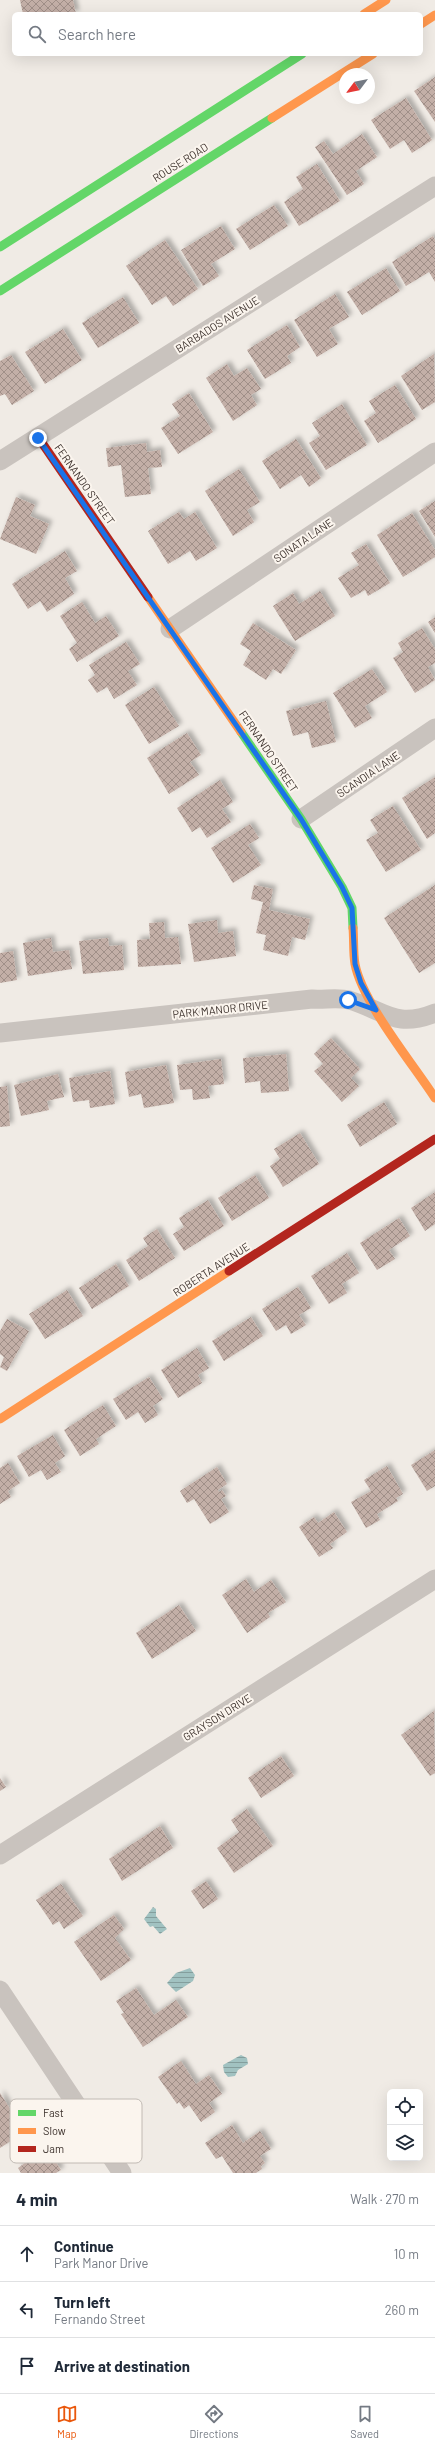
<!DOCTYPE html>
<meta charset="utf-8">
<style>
:root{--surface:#fff;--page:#f6f6f7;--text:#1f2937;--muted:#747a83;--line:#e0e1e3;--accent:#ea580c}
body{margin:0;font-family:Barlow,sans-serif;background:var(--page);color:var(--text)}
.controls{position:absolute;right:12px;bottom:12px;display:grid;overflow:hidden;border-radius:6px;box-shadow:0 4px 16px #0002}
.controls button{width:36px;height:36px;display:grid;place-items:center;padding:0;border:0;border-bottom:1px solid var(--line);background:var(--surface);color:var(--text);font:20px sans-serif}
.compass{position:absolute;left:339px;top:68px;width:36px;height:36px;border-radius:50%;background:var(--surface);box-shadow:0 4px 16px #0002;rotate:238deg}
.stop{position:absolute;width:12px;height:12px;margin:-9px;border:3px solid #1a73e8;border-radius:50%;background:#fff}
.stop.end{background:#1a73e8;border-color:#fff;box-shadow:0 1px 4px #0008}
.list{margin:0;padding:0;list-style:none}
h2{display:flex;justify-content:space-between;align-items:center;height:52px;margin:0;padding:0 16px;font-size:17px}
h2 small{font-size:13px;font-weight:400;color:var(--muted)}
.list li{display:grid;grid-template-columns:26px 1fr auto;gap:12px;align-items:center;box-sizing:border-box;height:56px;padding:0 16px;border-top:1px solid var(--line)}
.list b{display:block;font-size:15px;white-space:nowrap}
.list p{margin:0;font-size:13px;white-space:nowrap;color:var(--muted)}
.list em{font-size:13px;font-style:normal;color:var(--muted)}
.icon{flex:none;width:22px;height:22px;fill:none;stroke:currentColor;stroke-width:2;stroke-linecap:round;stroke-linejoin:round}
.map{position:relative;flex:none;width:435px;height:2173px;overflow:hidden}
.search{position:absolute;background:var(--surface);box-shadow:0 4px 16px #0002;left:12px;right:12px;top:12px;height:44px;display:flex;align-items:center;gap:10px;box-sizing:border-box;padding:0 14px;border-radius:6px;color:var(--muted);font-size:15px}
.sheet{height:220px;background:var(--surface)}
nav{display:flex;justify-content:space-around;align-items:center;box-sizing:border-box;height:56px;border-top:1px solid var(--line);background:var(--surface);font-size:11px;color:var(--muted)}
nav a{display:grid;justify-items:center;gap:2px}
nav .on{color:var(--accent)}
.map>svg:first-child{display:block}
.water{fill:url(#water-rules)}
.building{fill:url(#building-cross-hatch);filter:url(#shadow)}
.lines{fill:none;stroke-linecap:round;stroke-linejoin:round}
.street{stroke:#c9c3be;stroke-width:19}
.fast{stroke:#63d668;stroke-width:9}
.slow{stroke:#ff974d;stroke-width:9}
.jam{stroke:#b3261e;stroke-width:9}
.route{stroke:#1a73e8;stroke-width:5}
.labels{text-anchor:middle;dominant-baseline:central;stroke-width:4;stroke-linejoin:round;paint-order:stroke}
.street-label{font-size:11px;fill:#3b302b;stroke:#fbf5ee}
.key{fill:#fbf5ee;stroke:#c1bab4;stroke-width:1}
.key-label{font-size:11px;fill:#3b302b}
</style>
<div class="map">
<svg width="435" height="2173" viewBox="0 0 435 2173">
<defs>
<pattern id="water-rules" width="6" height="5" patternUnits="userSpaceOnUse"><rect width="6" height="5" fill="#a1c2c1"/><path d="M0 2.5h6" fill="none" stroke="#849e9d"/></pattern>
<pattern id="building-cross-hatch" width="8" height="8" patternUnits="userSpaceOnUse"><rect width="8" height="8" fill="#c3afa7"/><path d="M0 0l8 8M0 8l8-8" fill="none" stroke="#a08f88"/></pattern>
<filter id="shadow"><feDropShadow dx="3.5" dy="-3.5" stdDeviation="2" flood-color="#0004"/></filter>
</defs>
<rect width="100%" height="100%" fill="#f0ebe5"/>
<path class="water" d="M153,1907L156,1909V1916L167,1929L160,1934L153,1926L150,1927L144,1919Z
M190,1968L195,1975L193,1981L176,1992L167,1983L176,1973Z
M241,2055L247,2058L248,2064L238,2070L235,2076L228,2077L224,2072L223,2065Z"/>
<path class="building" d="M20,0H73L76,14H23Z
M435,77V122L414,91Z
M406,98L432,140L412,153L404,140L390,149L371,120Z
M362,134L377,157L356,171L364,184L347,195L315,147L324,141L333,154Z
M317,164L340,201L299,226L284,202L303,189L296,177Z
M274,205L288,226L250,250L236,229Z
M221,226L235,249L211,264L219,276L203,286L181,250Z
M433,236L435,240V282L429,272L406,286L392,262Z
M165,240L198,289L173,306L166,296L152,305L126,266Z
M386,268L400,291L362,315L347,292Z
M335,294L349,317L329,329L338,344L317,357L294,320Z
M123,297L139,323L98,348L82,323Z
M287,325L300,347L287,356L291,363L265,379L247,350Z
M63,329L82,360L45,384L25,352Z
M434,354L435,402L422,410L401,376Z
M11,355L34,391L12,405L5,394L0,396V361Z
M227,364L234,376L247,368L261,389L251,395L257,405L233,421L206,378Z
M395,385L416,419L378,443L364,421L376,413L369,401Z
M189,393L213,432L178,454L161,428L180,416L172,404Z
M342,404L367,445L326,470L309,443L320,436L312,423Z
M296,439L321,478L309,487L301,475L280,489L262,461Z
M146,443L147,452L160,450L162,467L148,468L151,494L125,497L121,465L108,467L106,448Z
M239,469L260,502L247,510L254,522L233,536L205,491Z
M16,497L35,505L30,516L49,524L36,554L0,539Z
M435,501V537L419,511Z
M179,512L184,519L195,512L217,548L196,561L190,551L168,564L148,531Z
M412,513L435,550V557L403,577L377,535Z
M366,544L390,583L368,596L365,590L351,598L338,578L359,565L351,553Z
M65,551L77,571L65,578L74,594L47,612L40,601L28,609L12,584Z
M320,591L335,616L295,641L273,606L293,593L299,604Z
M82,602L95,623L106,616L119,636L77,662L69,649L77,643L60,616Z
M435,617V633L428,622Z
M253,623L296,650L281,674L273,669L266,680L243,665L251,651L240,644Z
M422,628L435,649V663L428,667L435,680L415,693L393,658L403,652L398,643Z
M126,642L140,664L128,671L137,685L114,699L107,687L97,693L88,680L95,675L89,665Z
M372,669L387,692L365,706L372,718L355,728L333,693Z
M154,687L179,726L149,744L125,705Z
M326,701L336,742L312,748L308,732L293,736L286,711Z
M187,733L201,755L190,762L199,775L169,794L147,758Z
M435,777V833L427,839L402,798Z
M220,780L233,802L222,809L231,822L207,838L200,827L192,832L177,808Z
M393,806L421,850L386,872L366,840L378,833L370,820Z
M250,824L259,838L248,845L261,865L233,883L211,848Z
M254,885L273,889L269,910L310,919L305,940L292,937L288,956L263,950L266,935L256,933L263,902L251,899Z
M435,885V963L419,973L384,918Z
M217,920L218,933L233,931L236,956L194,962L188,924Z
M164,922L165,938L178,937L181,964L138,967L137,940L150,939L149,923Z
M51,938L53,952L69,950L72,969L28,976L23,943Z
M108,938L109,946L122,945L124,970L83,974L79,941Z
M13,951L17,980L0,983V953Z
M331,1038L360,1069L351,1078L359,1086L342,1102L314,1071L323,1064L314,1054Z
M286,1054L289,1091L261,1093L260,1081L245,1083L243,1058Z
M221,1059L224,1084L208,1086L210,1098L193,1100L192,1089L180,1090L177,1065Z
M166,1065L174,1103L144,1108L141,1094L129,1097L125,1072Z
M110,1071L115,1104L90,1108L89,1100L73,1102L69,1078Z
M58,1074L64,1097L47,1101L49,1110L21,1116L14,1085Z
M7,1086L10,1126L0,1127V1087Z
M384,1102L397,1124L360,1147L347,1125Z
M300,1133L319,1164L283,1187L270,1166L280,1159L274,1149Z
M255,1175L269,1198L232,1221L218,1198Z
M435,1192V1224L425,1231L411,1208Z
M208,1200L224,1226L184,1251L173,1234L184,1227L179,1218Z
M399,1218L410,1236L389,1250L395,1259L377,1270L360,1243Z
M157,1229L175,1258L139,1281L126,1260L148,1246L143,1238Z
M347,1253L359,1273L342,1284L347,1293L329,1304L311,1276Z
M116,1264L129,1286L92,1309L79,1288Z
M298,1287L311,1308L299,1315L306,1325L291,1334L286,1325L276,1331L262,1309Z
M67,1290L83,1316L45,1339L29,1314Z
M251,1317L263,1336L224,1361L212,1341Z
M7,1319L29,1331L7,1371L0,1367L4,1357L0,1354V1331Z
M197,1348L209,1368L198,1375L202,1383L178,1398L161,1370Z
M149,1377L163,1399L153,1406L158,1415L145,1423L138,1412L126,1420L113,1399Z
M103,1405L116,1426L96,1439L99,1444L80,1456L64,1430Z
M53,1435L65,1456L55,1463L61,1472L47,1480L41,1470L29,1477L17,1456Z
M435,1450V1486L427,1491L411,1465Z
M8,1463L20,1483L8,1491L11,1497L0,1504V1468Z
M387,1466L403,1494L396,1498L398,1501L377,1514L380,1520L366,1528L351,1502L371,1491L364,1480Z
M217,1467L227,1484L218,1490L219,1492L222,1490L226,1496L221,1499L229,1512L210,1524L194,1499L187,1503L180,1491Z
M334,1512L347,1532L330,1544L333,1548L319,1557L299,1527L314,1517L318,1523Z
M246,1579L254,1592L271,1580L286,1602L268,1613L270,1617L247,1633L222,1595Z
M179,1605L196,1631L152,1659L136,1633Z
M434,1711L435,1773L430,1776L401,1735Z
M281,1756L294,1776L261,1798L248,1778Z
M0,1778L6,1787L0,1791Z
M247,1809L273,1846L234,1873L217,1848L239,1832L231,1820Z
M160,1826L173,1848L122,1881L109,1859Z
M206,1881L218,1899L203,1909L191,1891Z
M61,1884L83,1916L64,1929L59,1921L53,1925L36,1900Z
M114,1915L124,1929L115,1938L131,1960L101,1981L74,1942Z
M136,1988L154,2015L176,2000L188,2017L143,2047L121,2014L124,2013L116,2001Z
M181,2061L196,2084L209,2075L222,2094L209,2103L215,2112L201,2122L189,2105L184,2109L179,2102L177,2104L158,2077Z
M0,2093L25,2132L0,2148Z
M232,2125L243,2143L260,2131L271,2149L260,2156L265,2163L261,2166L262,2169L256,2173H233L222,2156L216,2159L205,2143Z
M44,2143L61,2170L56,2173H21L18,2168L29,2160L26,2155Z"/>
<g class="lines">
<path class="street" d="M0,461L435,186
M170,629L435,452
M301,819L435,728
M0,1033L312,999C324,1000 338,997 349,1000C386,1011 395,1029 435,1013
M0,1855L435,1579
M0,1990L122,2173"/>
<path class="fast" d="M0,247L302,54
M0,291L272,118
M241,732L301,819L342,887L352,908L353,928"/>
<path class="slow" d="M364,14L386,0
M421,24L435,15
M272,118L373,54
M148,597L241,732
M353,928C354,939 353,953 355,964C362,1002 413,1064 435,1098
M0,1419L229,1271"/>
<path class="jam" d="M38,437L148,597
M229,1271L435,1139"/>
</g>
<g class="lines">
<path class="route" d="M38,438L301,819L342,887L352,908L355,964L361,983L376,1010L348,1000"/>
</g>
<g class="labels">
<g class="street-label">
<text transform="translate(180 162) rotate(-32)">ROUSE ROAD</text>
<text transform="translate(217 324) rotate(-32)">BARBADOS AVENUE</text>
<text transform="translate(85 484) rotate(55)">FERNANDO STREET</text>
<text transform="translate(303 540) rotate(-34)">SONATA LANE</text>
<text transform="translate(269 751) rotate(56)">FERNANDO STREET</text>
<text transform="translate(368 774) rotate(-34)">SCANDIA LANE</text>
<text transform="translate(220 1009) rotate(-6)">PARK MANOR DRIVE</text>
<text transform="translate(211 1269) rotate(-33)">ROBERTA AVENUE</text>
<text transform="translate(217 1717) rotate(-32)">GRAYSON DRIVE</text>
</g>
</g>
<rect x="10" y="2099" width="132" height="64" rx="6" class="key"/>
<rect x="18" y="2110" width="18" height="6" fill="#63d668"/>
<rect x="18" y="2128" width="18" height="6" fill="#ff974d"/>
<rect x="18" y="2146" width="18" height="6" fill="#b3261e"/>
<g class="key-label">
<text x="43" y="2117">Fast</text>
<text x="43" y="2135">Slow</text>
<text x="43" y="2153">Jam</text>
</g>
</svg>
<div class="controls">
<button><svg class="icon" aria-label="locate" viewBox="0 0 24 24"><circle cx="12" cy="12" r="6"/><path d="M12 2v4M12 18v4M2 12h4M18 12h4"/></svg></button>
<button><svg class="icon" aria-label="layers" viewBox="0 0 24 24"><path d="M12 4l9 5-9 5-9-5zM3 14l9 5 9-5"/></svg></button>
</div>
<svg class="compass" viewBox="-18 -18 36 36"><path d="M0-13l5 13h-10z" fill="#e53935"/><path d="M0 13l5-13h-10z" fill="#747a83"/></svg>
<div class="stop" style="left:348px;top:1000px"></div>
<div class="stop end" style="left:38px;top:438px"></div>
<div class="search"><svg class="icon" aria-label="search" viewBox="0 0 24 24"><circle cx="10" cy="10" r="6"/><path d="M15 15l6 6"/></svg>Search here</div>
</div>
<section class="sheet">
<h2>4 min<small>Walk · 270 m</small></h2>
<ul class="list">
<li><svg class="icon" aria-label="ahead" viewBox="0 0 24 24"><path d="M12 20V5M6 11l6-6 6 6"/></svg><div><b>Continue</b><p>Park Manor Drive</p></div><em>10 m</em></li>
<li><svg class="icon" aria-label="left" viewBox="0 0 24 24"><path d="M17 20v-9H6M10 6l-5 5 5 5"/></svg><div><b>Turn left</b><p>Fernando Street</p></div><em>260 m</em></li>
<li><svg class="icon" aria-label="arrive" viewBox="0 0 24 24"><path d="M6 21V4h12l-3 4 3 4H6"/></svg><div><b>Arrive at destination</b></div></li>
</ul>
</section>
<nav>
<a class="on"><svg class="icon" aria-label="map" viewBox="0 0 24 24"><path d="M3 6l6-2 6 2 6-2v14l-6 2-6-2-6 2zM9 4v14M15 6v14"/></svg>Map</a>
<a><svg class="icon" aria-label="directions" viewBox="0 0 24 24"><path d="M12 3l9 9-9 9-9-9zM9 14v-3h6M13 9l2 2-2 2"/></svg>Directions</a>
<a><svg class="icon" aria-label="saved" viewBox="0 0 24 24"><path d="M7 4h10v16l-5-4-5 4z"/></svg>Saved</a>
</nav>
